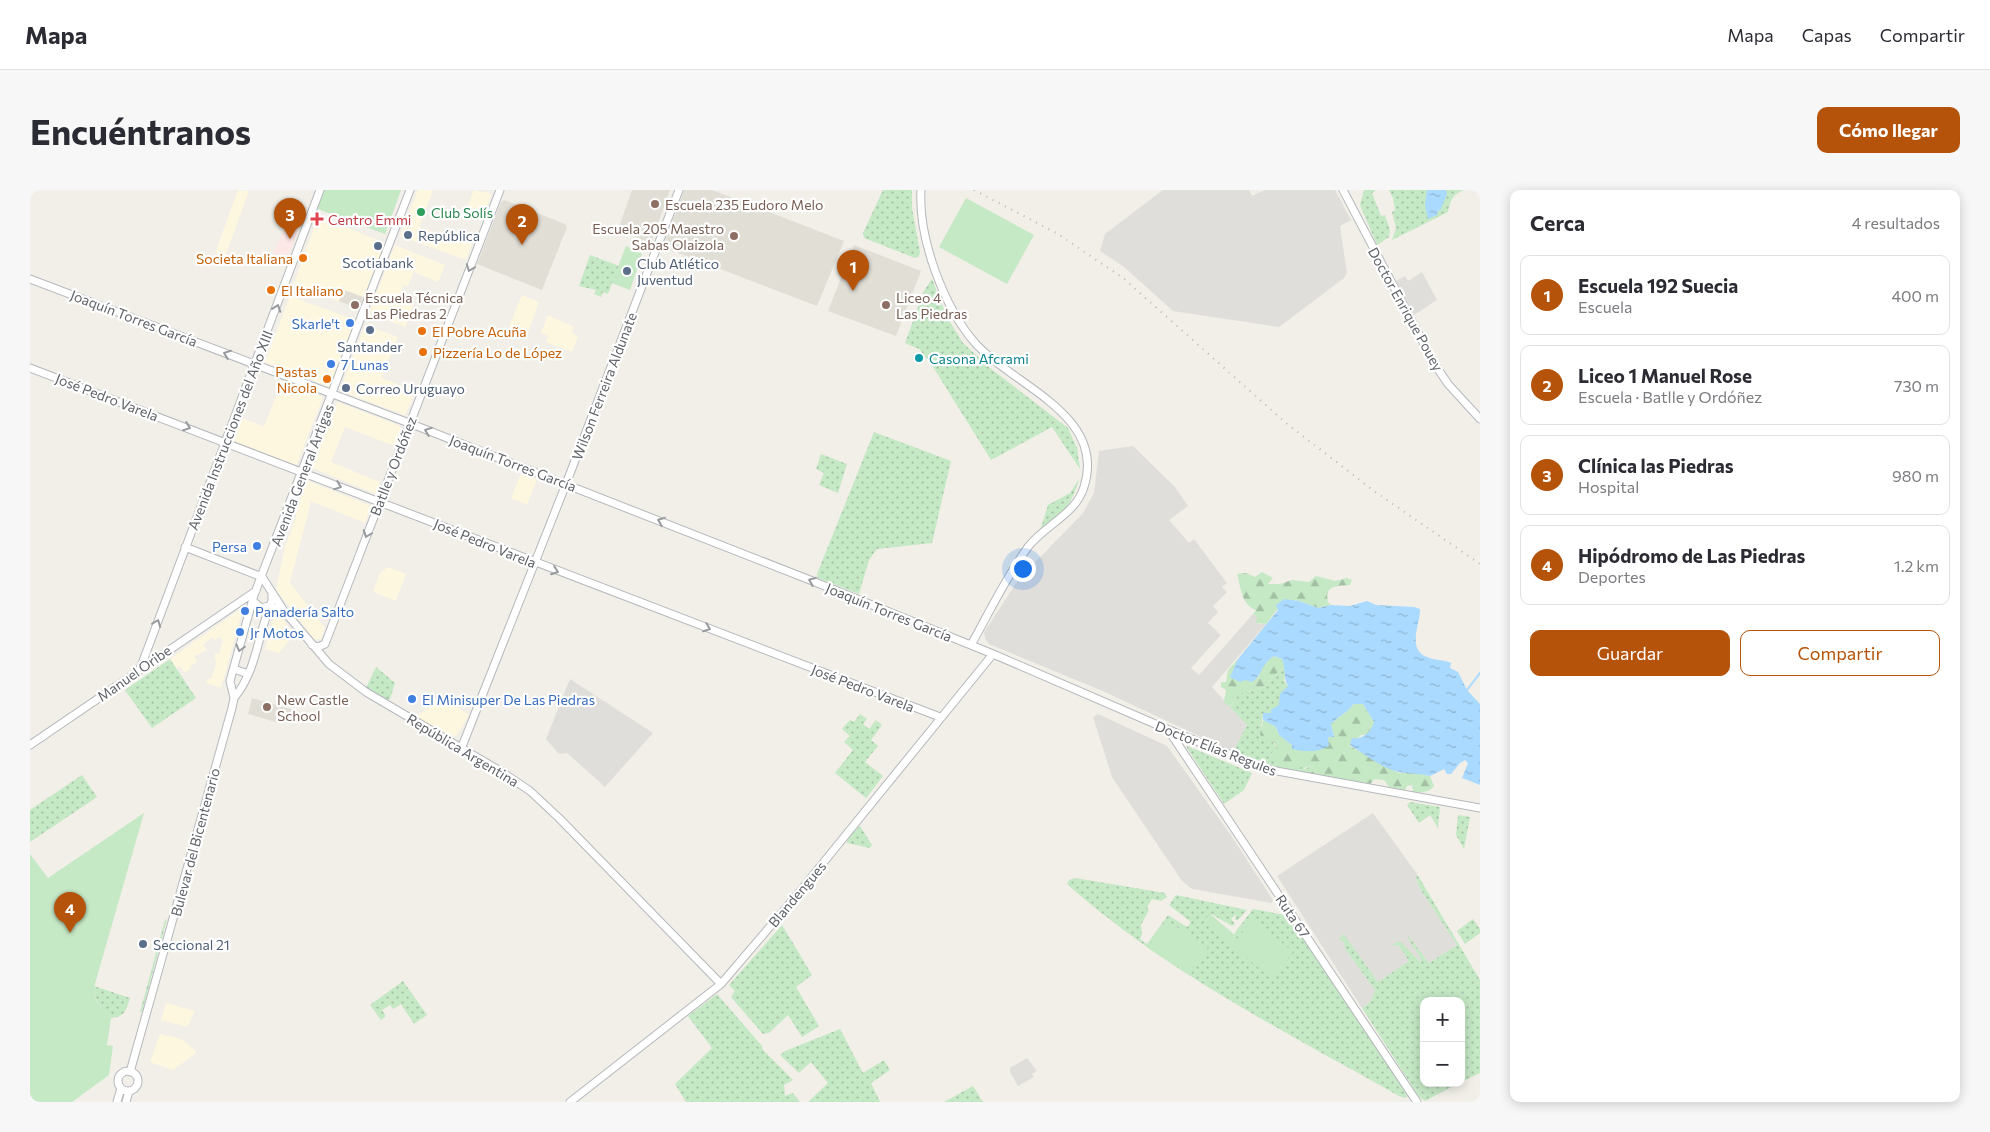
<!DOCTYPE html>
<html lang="es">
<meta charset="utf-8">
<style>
:root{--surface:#fff;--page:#f7f7f7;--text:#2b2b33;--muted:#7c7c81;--line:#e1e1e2;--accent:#b45309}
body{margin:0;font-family:Commissioner,sans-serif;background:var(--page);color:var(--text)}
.controls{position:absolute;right:15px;bottom:15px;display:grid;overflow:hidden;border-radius:10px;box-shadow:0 2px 12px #0003}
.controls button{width:45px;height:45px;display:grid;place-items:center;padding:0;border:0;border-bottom:1px solid var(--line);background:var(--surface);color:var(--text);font:25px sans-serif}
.you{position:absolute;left:992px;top:378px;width:18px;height:18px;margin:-12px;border:4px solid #fff;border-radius:50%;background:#1a73e8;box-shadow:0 0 0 8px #1a73e833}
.badge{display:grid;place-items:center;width:32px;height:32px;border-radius:50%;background:var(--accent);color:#fff;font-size:16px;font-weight:700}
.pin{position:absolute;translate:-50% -41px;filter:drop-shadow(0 1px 2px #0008)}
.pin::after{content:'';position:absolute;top:26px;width:18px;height:15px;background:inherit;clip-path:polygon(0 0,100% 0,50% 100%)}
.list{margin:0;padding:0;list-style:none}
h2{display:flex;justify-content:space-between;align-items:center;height:65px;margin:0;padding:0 20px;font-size:21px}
h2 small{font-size:16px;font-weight:400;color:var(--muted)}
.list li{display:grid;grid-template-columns:32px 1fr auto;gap:15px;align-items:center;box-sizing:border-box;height:80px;margin:0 10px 10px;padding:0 10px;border:1px solid var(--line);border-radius:10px}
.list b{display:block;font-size:19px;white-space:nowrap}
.list p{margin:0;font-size:16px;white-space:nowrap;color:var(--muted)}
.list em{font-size:16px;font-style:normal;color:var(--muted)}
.actions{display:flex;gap:10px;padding:15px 20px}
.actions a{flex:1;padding:11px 0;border:1px solid var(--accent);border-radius:10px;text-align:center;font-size:18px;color:var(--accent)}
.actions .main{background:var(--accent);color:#fff}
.map{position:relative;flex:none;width:1450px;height:912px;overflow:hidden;border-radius:10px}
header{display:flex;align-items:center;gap:30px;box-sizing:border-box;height:70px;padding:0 25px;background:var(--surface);border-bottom:1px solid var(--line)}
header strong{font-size:24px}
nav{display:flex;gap:28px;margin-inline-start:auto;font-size:18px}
.intro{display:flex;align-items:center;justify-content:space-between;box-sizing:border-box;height:120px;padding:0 30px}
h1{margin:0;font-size:35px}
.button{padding:12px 22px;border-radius:10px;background:var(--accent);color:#fff;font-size:18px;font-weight:700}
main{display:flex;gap:30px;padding:0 30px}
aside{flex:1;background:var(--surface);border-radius:10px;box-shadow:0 2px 12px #0003}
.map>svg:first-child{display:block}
.commercial{fill:#fef7e0}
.industrial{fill:#e0deda}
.education{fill:#e1ded6}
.medical{fill:#fce8e6}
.grass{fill:url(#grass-dots)}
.forest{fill:url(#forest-firs)}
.green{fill:#c5e8c5}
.water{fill:url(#water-ripples)}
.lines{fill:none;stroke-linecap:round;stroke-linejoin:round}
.stream{stroke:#aadaff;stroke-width:2}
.minor-casing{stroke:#b5b8bc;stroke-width:9}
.minor{stroke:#fff;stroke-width:7}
.rail{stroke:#b6b7b8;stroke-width:2;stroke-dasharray:1 6;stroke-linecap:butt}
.oneway{stroke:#979a9d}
.education-dot{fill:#8d6e63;stroke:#fff;stroke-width:2}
.leisure-dot{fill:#2e9e5b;stroke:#fff;stroke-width:2}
.health-dot{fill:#e0444e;stroke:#fff;stroke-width:2}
.service-dot{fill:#5c6f8a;stroke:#fff;stroke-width:2}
.food-dot{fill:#e8710a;stroke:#fff;stroke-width:2}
.shop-dot{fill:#3f7fe0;stroke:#fff;stroke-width:2}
.culture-dot{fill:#0f9aa8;stroke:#fff;stroke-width:2}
.labels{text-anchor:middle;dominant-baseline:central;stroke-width:4.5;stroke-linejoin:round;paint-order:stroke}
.education-label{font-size:14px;fill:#785e54;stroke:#fff;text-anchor:start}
.leisure-label{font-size:14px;fill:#27864d;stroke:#fff;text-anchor:start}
.health-label{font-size:14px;fill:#be3a42;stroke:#fff;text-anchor:start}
.service-label{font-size:14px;fill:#4e5e75;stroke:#fff;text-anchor:start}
.food-label{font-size:14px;fill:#c56008;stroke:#fff;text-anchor:start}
.street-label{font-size:14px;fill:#5f6368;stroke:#fff}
.shop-label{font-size:14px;fill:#366cbe;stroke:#fff;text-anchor:start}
.culture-label{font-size:14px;fill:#0d838f;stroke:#fff;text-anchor:start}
</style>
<header>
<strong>Mapa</strong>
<nav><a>Mapa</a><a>Capas</a><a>Compartir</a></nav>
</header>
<div class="intro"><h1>Encuéntranos</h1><a class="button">Cómo llegar</a></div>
<main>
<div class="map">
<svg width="1450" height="912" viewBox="0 0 1450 912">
<defs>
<pattern id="grass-dots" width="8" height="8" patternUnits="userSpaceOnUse" patternTransform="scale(1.25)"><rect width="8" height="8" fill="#c5e8c5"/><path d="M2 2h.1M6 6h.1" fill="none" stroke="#a3c0a4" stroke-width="1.8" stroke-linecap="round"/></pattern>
<pattern id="forest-firs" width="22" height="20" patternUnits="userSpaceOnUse" patternTransform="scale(1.25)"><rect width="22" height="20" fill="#c5e8c5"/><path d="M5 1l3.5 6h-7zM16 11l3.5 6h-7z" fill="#a3c0a4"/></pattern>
<pattern id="water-ripples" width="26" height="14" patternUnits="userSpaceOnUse" patternTransform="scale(1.25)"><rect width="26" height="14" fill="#aadaff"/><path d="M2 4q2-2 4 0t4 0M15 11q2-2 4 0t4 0" fill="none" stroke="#8eb4d2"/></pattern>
</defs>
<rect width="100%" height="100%" fill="#f1efe8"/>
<path class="commercial" d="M208,0L219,1L195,67L185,63Z
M388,0H403L389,37L442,54L436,70L370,46Z
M444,0L459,3L461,6L452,27L436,21Z
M258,16L275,23L269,38L252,32Z
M288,26L355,53L333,107L314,100L309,111L264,94Z
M365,55L415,75L408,92L384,82L378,96L374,95L369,107L384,113L375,137L339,123Z
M492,105L509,112L497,145L479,137Z
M260,106L325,130L300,197L235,172Z
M518,125L544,137L542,143L548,146L542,162L516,152L518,146L511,143Z
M335,135L368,147L351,188L386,201L375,225L310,201Z
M252,191L293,207L266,276L200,250L210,227L234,237Z
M307,212L370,236L371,240L365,256L315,237L301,272L350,292L346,304L283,278L281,276Z
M491,284L507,289L497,315L481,308Z
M278,291L341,316L335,333L281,311L260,393L295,438L291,449H284L246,399L255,357L267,325L264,323Z
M358,377L376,384L366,411L343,402L350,383Z
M209,420L212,422L191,498L176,493L178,489H181L187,472L185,471V463L189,464L193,450L189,447L185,450L183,447L173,455L177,460L164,466L167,472L160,476L161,478L155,483L150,476L147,479L140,469Z
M244,427L254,430L263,446L249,463L235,459Z
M412,507L439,525L426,546L382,530Z
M136,813L165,821L157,837L131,830Z
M130,844L151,849L166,861L165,864L143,880L120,872Z"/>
<path class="industrial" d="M1133,0H1219L1222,6L1235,0H1305L1321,30L1310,36L1317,83L1314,88L1249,137L1143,121L1093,76L1070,61L1075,44Z
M1392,82L1407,110L1384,125L1366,91L1375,86L1378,91Z
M1103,256L1145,297L1158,316L1139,330L1159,353L1164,349L1197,393L1192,397L1197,402L1183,416L1188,422L1178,433L1191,445L1161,478L1169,485L1223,424L1228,426V434H1236L1182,497L1217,535L1203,562L1075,502L959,454L955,448L954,442L989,389L1053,323L1064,303L1069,261Z
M540,489L623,543L575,597L537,563L529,564L516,549Z
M1068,524L1137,556L1200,644L1243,710L1242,713L1162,699L1152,691L1082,587L1063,527Z
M1343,623L1387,684L1386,687L1390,699L1427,755L1399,773L1379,746L1391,768V773L1371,752L1368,755L1379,771L1348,792L1314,745L1315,759L1345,800L1341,811L1332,818L1247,686Z
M997,868L1007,881L1002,884L1004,887L988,896L980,882V878Z"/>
<path class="education" d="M602,0H640L621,53L588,40Z
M654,0H682L814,51L787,116L633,57Z
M474,10L535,34L537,37L512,100L447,74L471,12Z
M824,55L891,81L866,146L798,121Z
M314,100L333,107L329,119L309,111Z
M222,508L264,520L246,532L218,524Z"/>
<path class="medical" d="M256,34L269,38L257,70L243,64Z"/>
<path class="grass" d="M853,0H882V18L890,62L889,66L885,68L834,48L833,43Z
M1334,0H1346L1342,3L1351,26L1355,25L1360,40L1359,47L1347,55L1330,15Z
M1359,0H1434C1423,4 1420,11 1418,22L1362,50L1366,38L1362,22L1365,20L1363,8Z
M560,65L589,76L578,104L573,102L571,107L564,104L566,100L549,96Z
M902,89L917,127L933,153L960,178L1038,238L1047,258L1050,279L1022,237L961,270L900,172L889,159L875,153L894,101Z
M844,242L921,271L902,353L847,359L839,370L829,404L788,388L787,384Z
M791,264L817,274L808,303L789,295L794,283L786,279Z
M1049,289C1042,316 1032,323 1010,341L1018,315L1040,303Z
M140,469L166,508L122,538L95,500Z
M346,477L365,493L360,509L356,511L336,498Z
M1256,478L1254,491L1258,496L1250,515L1242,520L1241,523L1233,524L1231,536L1249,560L1242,562V566L1275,579L1281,576L1290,586L1258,581L1203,562L1217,535L1199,516L1206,512L1207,504C1217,502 1231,500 1238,493C1245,487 1245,481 1256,478Z
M830,524L837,529L833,534L839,539L846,530L852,535L841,550L848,556L835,572L853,586L836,608L805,583L823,560L814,552L820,546L812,539L820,530L824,532Z
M1157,556L1222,583L1214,600L1194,614L1157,558Z
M52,585L67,607L0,652V620Z
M1380,612L1410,617L1408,638L1400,625L1389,633L1377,615Z
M1428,625L1440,627L1434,659L1426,645Z
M830,636L842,655L840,658L817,653V648Z
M1387,684L1450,790V883L1431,892V811H1394V893H1429L1395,911L1389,907L1332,818L1341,811L1345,800L1315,759L1314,752L1308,749L1314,744L1348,792L1379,771L1368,755L1361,756L1366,752H1371L1391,773C1391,762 1379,756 1378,745L1399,773L1427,755L1390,699L1386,687Z
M1045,688L1135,703L1137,707L1131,711L1122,709L1117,717L1119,720L1111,735L1112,744L1110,749L1117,754L1138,725L1157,737L1161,732L1139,715L1146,705L1217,720L1208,730H1205L1206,724L1201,729L1205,734L1202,736L1181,724L1175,730L1202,750L1206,741L1223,719L1255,725L1295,780L1378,906L1375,908L1369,906C1254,841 1136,782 1037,694L1039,690Z
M137,729L112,822H110L135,730Z
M1443,729L1450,739V743L1435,754L1427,741Z
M752,735L782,785L766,797L789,836L772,847L758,825L739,843L733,844L701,807L705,801L699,795Z
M373,791L397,825L384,834L371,814L363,819L360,815L352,820L356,826L351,830L340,815Z
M64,796L100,808C96,820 95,827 81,828C72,819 63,810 64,796Z
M687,804L732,856L733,860L763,890L754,895L755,906L763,903L770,912H656L645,894L682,858L658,826Z
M810,839L833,883L854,870L860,880L841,893L850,912H778L798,893L781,872L769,883L750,865L755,861Z
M943,896L953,912H914Z"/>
<path class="forest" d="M1232,382L1243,388L1238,394H1250L1262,390L1279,392L1286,386L1305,391L1317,388L1322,390L1320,395C1307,396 1294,395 1298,412L1301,415L1288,418L1269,411L1254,410L1236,434L1226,433L1227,426L1223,424L1226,420C1211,415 1211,397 1207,384L1216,383L1225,387Z
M1244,466L1252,469L1256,478C1245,481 1245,487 1238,493C1231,500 1217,502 1208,504L1206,512L1198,516L1194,512L1196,500L1191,497V492H1196L1198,480L1208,469L1215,490L1228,488L1234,472Z
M1324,514H1333L1344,532L1342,540L1337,545H1331L1320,556L1369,583L1383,582L1400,586L1404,596C1399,603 1391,602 1383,603L1382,595L1377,596L1375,600L1359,597L1354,590L1345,589L1338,596L1290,586L1281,576C1270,580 1259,580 1248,576L1245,567L1242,566V562L1248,559L1245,553L1230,545L1233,530L1246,537L1249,545L1262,555L1298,546L1304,547L1301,534C1309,526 1317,523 1324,514Z"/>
<path class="green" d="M291,0H371L355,44L285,18Z
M936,8L1004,45L977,94L909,57Z
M483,20L505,29L500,41L478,32Z
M596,56L612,64L600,100L582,93Z
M114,623L64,797C63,810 72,819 81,828L77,855L83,856L79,885L42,912H0V664L18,688Z
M1180,724L1205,745L1202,750L1204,752L1224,729L1263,762L1241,788L1194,749L1196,747L1175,730Z
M1136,730L1178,757L1160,785L1118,758Z"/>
<path class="water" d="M1397,0H1416L1417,4L1410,21L1408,20L1407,25L1398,29L1395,15Z
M1254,409L1269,411L1288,418L1301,415L1320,416L1337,411L1346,415L1384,417L1390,419C1391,432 1376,459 1397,467C1405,471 1413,469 1421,473L1420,478L1428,482L1437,500L1450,514V595L1432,588L1438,573L1435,570L1430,573L1421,584H1417L1414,579L1400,586C1389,583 1378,584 1369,582C1351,578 1336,565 1320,555L1322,548C1333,550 1341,542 1344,532L1333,514H1324C1317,523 1309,526 1301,534L1304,547H1298L1299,556C1287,563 1275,562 1262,559V555L1249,545L1246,537L1233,530V523H1241V520L1249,515L1250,504L1258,496C1253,488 1256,479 1252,469L1244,466C1230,475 1233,485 1222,492L1215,490L1210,492L1200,487L1208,469L1248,420L1246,415Z"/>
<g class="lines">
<path class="stream" d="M1437,500L1450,483"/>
<defs>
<path id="minor" d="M891,0C888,48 914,118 946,154C984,196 1077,225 1054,297C1046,324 1015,335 998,357C976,387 959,423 941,455
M1313,0L1404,173L1418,194L1450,229
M0,89L379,233L780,390L963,464L1139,540L1236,579L1450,618
M0,178L910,527
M155,357L232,387L254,421L299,474L336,502L472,582L500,601L529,628L691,794
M223,411L231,418L239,416L254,421
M282,455L288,457L295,454L470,0
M110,479L290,0
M204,479L218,484
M204,508C227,481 228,442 242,411V403
M1139,541L1387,912
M0,555L226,401
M431,559L536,294L649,0
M88 891a10 10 0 1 1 20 0a10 10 0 1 1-20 0Z
M100,882L202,518L204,508L200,491L224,405L380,0
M87,912L91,898
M96,912L99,901
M540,912L691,794L767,705L963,464"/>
</defs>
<use href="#minor" class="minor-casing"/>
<use href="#minor" class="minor"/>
<path class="rail" d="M944,0L1028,44L1093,88L1256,233L1344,301L1450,374"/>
</g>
<defs><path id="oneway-chevron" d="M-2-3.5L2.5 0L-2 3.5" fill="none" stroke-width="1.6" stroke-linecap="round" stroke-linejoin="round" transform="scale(1.25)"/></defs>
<g class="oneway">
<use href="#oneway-chevron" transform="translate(440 78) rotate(111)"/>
<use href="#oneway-chevron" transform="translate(247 118) rotate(-70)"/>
<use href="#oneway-chevron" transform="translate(197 164) rotate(-159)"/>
<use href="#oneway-chevron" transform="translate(157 237) rotate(21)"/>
<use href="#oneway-chevron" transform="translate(398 241) rotate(-159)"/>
<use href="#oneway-chevron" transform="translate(308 296) rotate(21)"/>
<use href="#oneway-chevron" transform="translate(631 331) rotate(-158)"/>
<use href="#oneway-chevron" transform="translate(337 344) rotate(111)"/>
<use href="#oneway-chevron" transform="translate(525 381) rotate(20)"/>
<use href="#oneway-chevron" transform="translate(782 391) rotate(-158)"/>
<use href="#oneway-chevron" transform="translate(127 433) rotate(-69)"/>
<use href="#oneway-chevron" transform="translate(677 438) rotate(21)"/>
<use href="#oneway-chevron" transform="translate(210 458) rotate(106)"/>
</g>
<g class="education-dot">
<circle cx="625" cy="14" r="5"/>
<circle cx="704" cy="46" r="5"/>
<circle cx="325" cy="115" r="5"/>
<circle cx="856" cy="115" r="5"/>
<circle cx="237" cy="517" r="5"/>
</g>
<circle class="leisure-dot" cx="391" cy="22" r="5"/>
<path class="health-dot" d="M284.5 21.5h5v5h5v5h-5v5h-5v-5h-5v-5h5z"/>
<g class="service-dot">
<circle cx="378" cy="45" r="5"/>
<circle cx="348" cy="56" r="5"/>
<circle cx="597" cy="81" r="5"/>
<circle cx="340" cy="140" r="5"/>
<circle cx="316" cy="198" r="5"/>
<circle cx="113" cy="754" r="5"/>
</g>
<g class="food-dot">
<circle cx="273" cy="68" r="5"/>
<circle cx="241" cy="100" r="5"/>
<circle cx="392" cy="141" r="5"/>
<circle cx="393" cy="162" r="5"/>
<circle cx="297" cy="189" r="5"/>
</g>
<g class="shop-dot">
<circle cx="320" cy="133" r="5"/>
<circle cx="301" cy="174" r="5"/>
<circle cx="227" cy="356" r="5"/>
<circle cx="215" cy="421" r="5"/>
<circle cx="210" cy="442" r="5"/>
<circle cx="382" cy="509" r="5"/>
</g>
<circle class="culture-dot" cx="889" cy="168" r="5"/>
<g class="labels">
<g class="education-label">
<text x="635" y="14">Escuela 235 Eudoro Melo</text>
<text x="694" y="38" text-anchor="end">Escuela 205 Maestro<tspan x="694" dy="16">Sabas Olaizola</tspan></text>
<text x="335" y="107">Escuela Técnica<tspan x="335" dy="16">Las Piedras 2</tspan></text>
<text x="866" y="107">Liceo 4<tspan x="866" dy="16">Las Piedras</tspan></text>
<text x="247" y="509">New Castle<tspan x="247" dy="16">School</tspan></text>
</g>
<g class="leisure-label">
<text x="401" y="22">Club Solís</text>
</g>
<g class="health-label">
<text x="298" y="29">Centro Emmi</text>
</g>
<g class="service-label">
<text x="388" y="45">República</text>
<text x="348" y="72" text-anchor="middle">Scotiabank</text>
<text x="607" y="73">Club Atlético<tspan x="607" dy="16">Juventud</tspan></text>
<text x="340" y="156" text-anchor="middle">Santander</text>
<text x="326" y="198">Correo Uruguayo</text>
<text x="123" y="754">Seccional 21</text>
</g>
<g class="food-label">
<text x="263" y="68" text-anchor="end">Societa Italiana</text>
<text x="251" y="100">El Italiano</text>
<text x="402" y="141">El Pobre Acuña</text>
<text x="403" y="162">Pizzería Lo de López</text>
<text x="287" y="181" text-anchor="end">Pastas<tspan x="287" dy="16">Nicola</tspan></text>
</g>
<g class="street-label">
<text transform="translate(1376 119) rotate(61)">Doctor Enrique Pouey</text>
<text transform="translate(104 128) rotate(21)">Joaquín Torres García</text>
<text transform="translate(574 196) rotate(-69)">Wilson Ferreira Aldunate</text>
<text transform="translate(77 207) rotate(21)">José Pedro Varela</text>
<text transform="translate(200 240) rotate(-69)">Avenida Instrucciones del Año XIII</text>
<text transform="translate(483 273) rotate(21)">Joaquín Torres García</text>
<text transform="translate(363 276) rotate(-69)">Batlle y Ordóñez</text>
<text transform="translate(272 285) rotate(-69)">Avenida General Artigas</text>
<text transform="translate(455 353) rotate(22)">José Pedro Varela</text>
<text transform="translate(859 422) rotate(22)">Joaquín Torres García</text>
<text transform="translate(104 483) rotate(-35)">Manuel Oribe</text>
<text transform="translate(833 498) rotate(21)">José Pedro Varela</text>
<text transform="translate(1186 558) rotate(21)">Doctor Elías Regules</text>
<text transform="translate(433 560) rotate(31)">República Argentina</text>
<text transform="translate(165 652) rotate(-75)">Bulevar del Bicentenario</text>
<text transform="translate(767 704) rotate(-50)">Blandengues</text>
<text transform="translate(1263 726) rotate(56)">Ruta 67</text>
</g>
<g class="shop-label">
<text x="310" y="133" text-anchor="end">Skarle't</text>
<text x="311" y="174">7 Lunas</text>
<text x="217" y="356" text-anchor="end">Persa</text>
<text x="225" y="421">Panadería Salto</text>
<text x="220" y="442">Jr Motos</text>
<text x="392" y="509">El Minisuper De Las Piedras</text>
</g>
<g class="culture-label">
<text x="899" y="168">Casona Afcrami</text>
</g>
</g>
</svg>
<div class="controls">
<button>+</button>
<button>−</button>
</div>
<div class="you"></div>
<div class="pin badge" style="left:823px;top:101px">1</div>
<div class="pin badge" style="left:492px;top:55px">2</div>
<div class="pin badge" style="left:260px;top:49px">3</div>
<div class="pin badge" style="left:40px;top:743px">4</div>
</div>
<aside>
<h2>Cerca<small>4 resultados</small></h2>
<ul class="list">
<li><span class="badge">1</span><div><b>Escuela 192 Suecia</b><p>Escuela</p></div><em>400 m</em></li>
<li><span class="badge">2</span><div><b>Liceo 1 Manuel Rose</b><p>Escuela · Batlle y Ordóñez</p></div><em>730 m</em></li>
<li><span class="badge">3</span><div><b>Clínica las Piedras</b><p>Hospital</p></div><em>980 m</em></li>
<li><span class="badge">4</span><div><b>Hipódromo de Las Piedras</b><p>Deportes</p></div><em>1.2 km</em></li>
</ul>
<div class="actions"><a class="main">Guardar</a><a>Compartir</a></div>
</aside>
</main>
